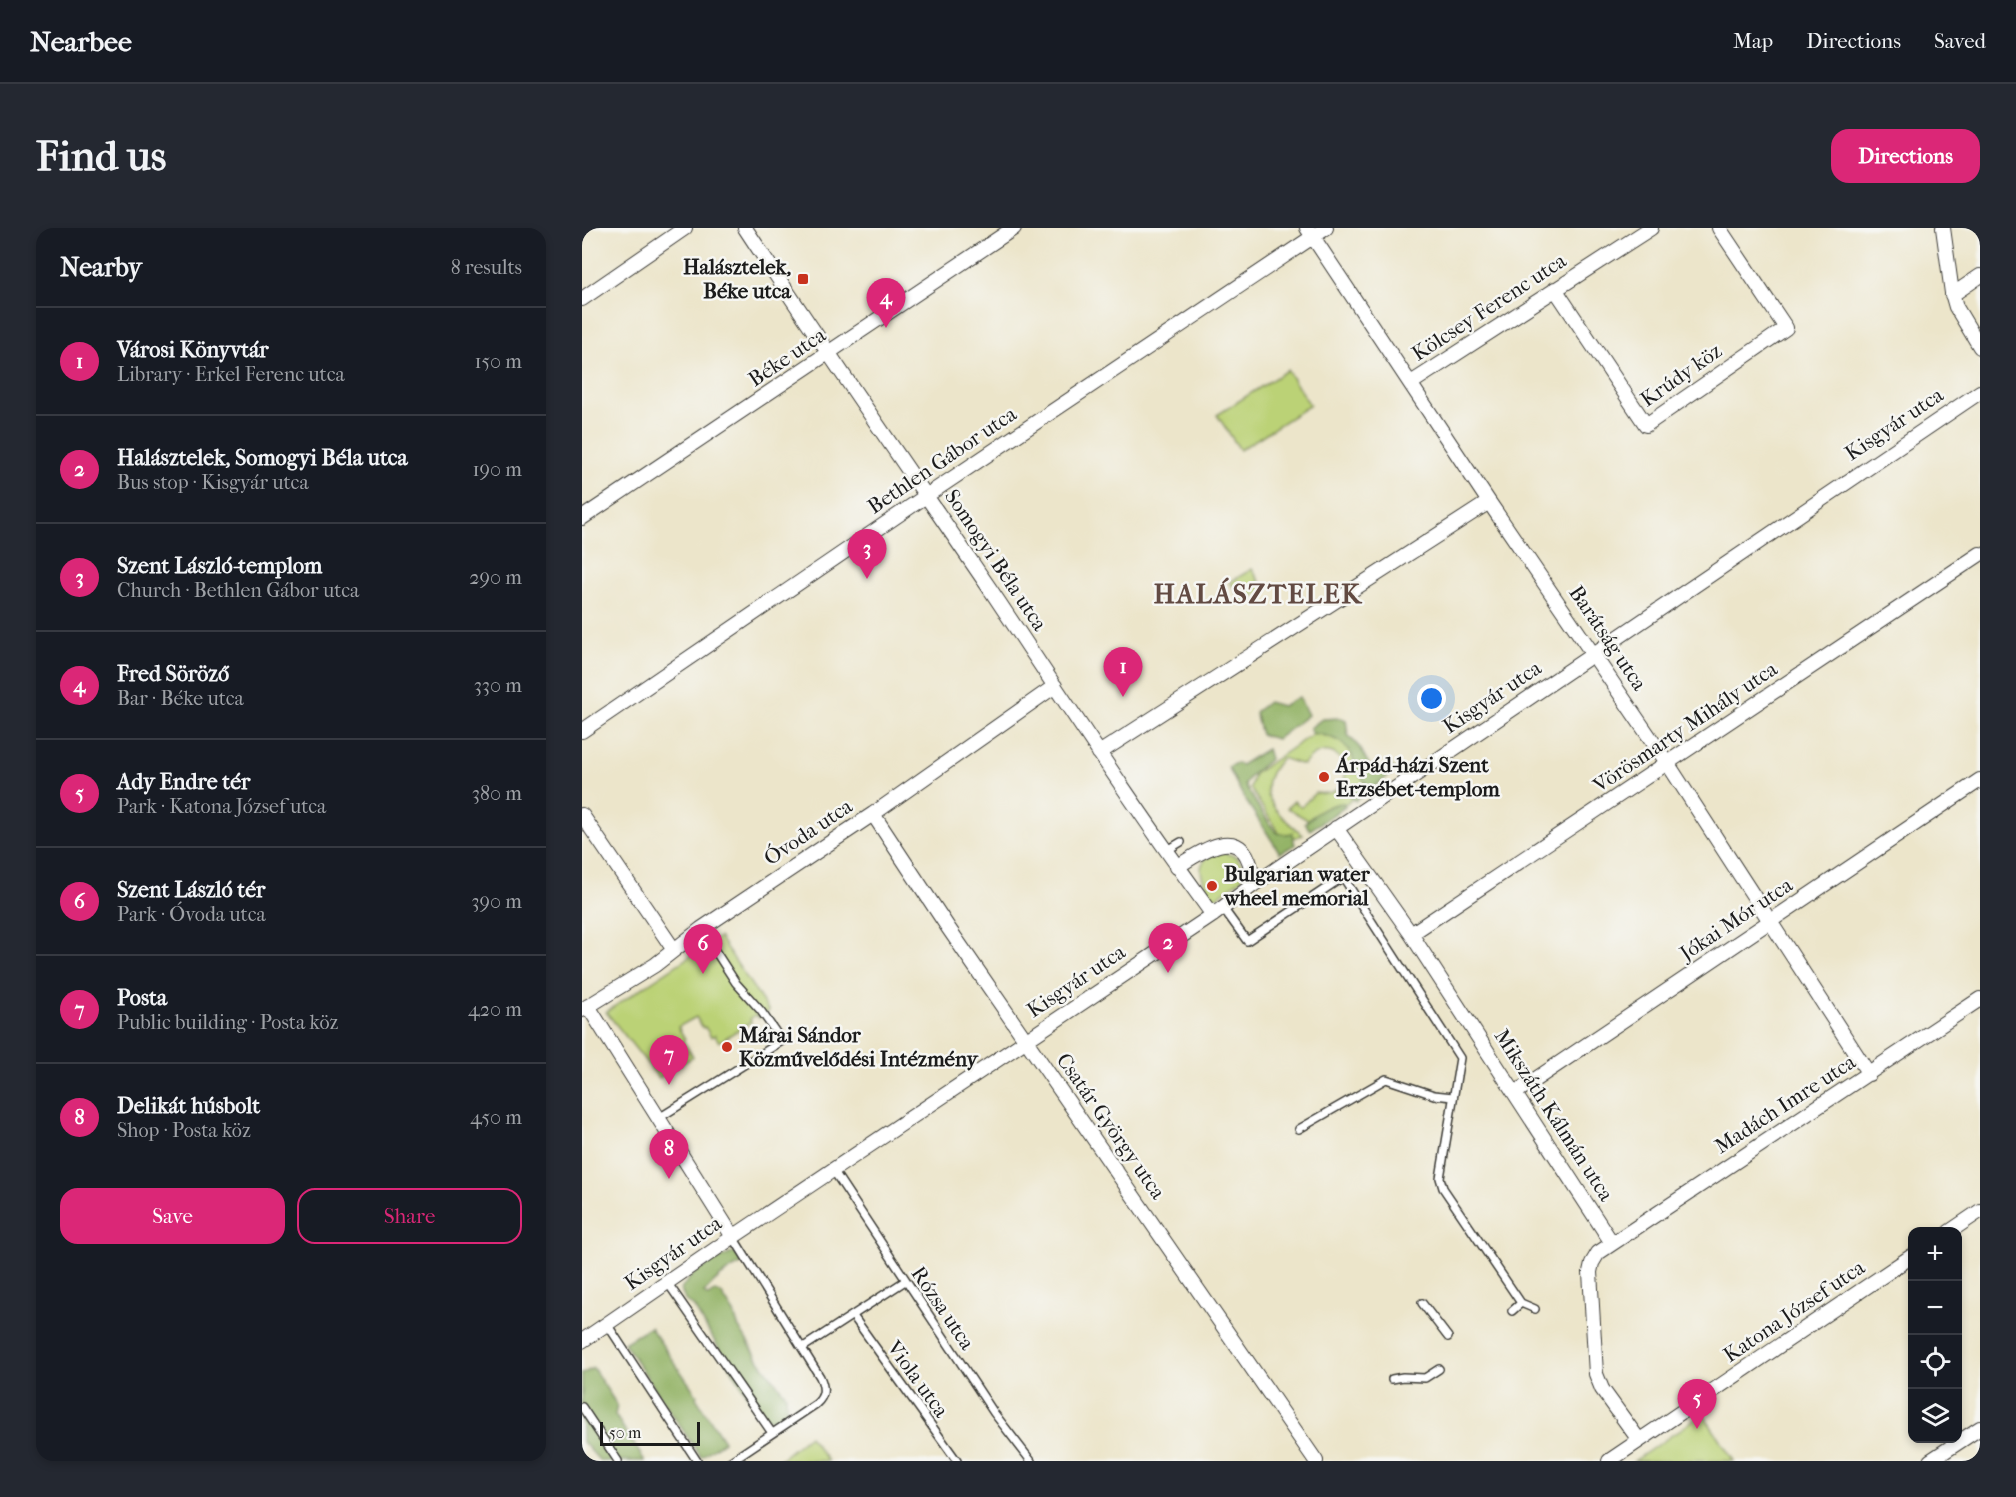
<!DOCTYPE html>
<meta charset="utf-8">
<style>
:root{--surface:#171b24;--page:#242831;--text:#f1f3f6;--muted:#9ea1a6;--line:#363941;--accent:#db2777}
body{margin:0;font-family:"IM FELL French Canon",serif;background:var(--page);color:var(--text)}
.controls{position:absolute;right:18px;bottom:18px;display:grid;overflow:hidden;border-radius:12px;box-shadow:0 3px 9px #0003}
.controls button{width:54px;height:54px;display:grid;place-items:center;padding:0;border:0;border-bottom:2px solid var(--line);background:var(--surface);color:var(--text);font:30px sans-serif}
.scale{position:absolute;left:18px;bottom:15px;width:100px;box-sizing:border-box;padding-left:6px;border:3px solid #1c1c1c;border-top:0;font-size:16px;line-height:21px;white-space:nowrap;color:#1c1c1c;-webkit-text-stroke:4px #f6f6f2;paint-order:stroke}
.you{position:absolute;left:850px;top:471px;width:21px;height:21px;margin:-15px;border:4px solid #fff;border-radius:50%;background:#1a73e8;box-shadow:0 0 0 9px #1a73e833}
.badge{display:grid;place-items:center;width:39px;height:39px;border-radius:50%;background:var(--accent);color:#fff;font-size:20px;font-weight:700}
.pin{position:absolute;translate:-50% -50px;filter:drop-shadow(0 2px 3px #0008)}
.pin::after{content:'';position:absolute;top:32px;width:21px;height:18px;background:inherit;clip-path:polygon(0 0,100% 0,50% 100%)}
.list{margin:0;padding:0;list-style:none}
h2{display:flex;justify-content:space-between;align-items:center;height:78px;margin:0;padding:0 24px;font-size:26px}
h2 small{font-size:20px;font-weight:400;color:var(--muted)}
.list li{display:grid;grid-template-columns:39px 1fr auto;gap:18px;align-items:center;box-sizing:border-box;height:108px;padding:0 24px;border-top:2px solid var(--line)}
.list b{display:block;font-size:22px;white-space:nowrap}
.list p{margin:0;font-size:20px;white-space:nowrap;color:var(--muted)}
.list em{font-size:20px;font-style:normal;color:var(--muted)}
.actions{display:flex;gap:12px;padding:18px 24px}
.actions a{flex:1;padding:14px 0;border:2px solid var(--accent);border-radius:18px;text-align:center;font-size:21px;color:var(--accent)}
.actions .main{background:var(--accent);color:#fff}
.icon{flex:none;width:33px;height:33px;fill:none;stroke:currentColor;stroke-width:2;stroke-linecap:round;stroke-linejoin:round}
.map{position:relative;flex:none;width:1398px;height:1233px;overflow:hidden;border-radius:18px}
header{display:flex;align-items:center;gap:36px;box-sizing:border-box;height:84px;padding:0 30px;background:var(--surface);border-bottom:2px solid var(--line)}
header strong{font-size:28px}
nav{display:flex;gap:33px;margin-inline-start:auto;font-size:21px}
.intro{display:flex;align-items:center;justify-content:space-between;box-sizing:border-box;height:144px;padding:0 36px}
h1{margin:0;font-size:42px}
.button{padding:15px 27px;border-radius:18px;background:var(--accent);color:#fff;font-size:21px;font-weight:700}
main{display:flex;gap:36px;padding:0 36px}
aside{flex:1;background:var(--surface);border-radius:18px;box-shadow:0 3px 9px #0003}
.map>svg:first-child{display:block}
.green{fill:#bbd276;stroke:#6c7749;stroke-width:1.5}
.forest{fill:#94b467;stroke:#586842;stroke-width:1.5}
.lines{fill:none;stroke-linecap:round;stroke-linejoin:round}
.lane-casing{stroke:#3b3a36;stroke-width:10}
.street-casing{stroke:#3b3a36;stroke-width:16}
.lane{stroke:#fff;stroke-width:7}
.street{stroke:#fff;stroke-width:14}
.poi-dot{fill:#c8321e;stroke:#f6f6f2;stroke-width:2}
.labels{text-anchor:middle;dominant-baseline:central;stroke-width:5;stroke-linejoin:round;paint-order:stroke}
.poi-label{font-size:21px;font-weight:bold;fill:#1c1c1c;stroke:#f6f6f2;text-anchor:start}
.street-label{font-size:21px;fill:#1c1c1c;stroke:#f6f6f2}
.district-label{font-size:27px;font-weight:bold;letter-spacing:1.5px;fill:#624a42;stroke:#f6f6f2}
</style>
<header>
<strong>Nearbee</strong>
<nav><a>Map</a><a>Directions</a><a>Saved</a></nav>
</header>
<div class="intro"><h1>Find us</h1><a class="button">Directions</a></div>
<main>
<aside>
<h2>Nearby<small>8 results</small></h2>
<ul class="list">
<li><span class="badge">1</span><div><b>Városi Könyvtár</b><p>Library · Erkel Ferenc utca</p></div><em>150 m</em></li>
<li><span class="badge">2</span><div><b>Halásztelek, Somogyi Béla utca</b><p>Bus stop · Kisgyár utca</p></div><em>190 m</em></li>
<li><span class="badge">3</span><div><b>Szent László-templom</b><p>Church · Bethlen Gábor utca</p></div><em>290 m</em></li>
<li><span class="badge">4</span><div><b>Fred Söröző</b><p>Bar · Béke utca</p></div><em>330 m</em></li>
<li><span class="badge">5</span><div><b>Ady Endre tér</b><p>Park · Katona József utca</p></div><em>380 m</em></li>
<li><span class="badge">6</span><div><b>Szent László tér</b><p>Park · Óvoda utca</p></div><em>390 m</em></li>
<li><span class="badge">7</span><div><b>Posta</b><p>Public building · Posta köz</p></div><em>420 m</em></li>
<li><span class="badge">8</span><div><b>Delikát húsbolt</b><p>Shop · Posta köz</p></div><em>450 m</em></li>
</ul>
<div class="actions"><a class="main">Save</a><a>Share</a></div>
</aside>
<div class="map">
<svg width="1398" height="1233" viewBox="0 0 1398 1233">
<rect width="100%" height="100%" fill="#f6f6f2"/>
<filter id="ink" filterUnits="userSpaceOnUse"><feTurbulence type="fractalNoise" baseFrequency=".0167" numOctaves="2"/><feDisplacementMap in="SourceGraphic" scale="12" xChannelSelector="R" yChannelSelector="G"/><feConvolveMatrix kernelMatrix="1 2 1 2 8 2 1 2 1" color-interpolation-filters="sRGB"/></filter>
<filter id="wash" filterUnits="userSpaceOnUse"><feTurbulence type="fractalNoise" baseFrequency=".008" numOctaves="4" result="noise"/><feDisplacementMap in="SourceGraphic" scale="24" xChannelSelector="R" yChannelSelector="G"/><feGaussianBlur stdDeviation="1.35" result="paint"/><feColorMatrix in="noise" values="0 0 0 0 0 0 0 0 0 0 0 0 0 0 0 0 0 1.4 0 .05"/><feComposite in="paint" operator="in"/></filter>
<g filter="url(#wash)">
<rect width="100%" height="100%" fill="#ece5ca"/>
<path class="green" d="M705,142L728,177L658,222L635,187Z
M670,341L682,361L661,375L648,354Z
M751,492L792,557L730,598L726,592L705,580L712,573L719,579L733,565C787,572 759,493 721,537L700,530C668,563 693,584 721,607L702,613L668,560L672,546Z
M640,624L655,629L663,643L659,651L632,671C619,652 608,630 640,624Z
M137,709L187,783L177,790L174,787L168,791L169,794L137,814L133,807L129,809L123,799L121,800L114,789L96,799L103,811L101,813L111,829L77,850L24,784Z
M1121,1186L1152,1233H1052Z
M227,1208L246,1233H196Z"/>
<path class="forest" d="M717,469L726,487L695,511L679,507L673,484L686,474L700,478Z
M759,490L764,492L766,507L778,520L790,542L795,545L809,538L814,542L773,573L764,564V561L784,555C777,547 775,540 771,530C765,512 745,507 729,505L728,500L740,491Z
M685,521L688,531L668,548L663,557C668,565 689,601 696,605C701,607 705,606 710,605L713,617L698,625L661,568L646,539L654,535L659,537Z
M762,575L763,579L728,602L723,595C733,585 747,576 762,575Z
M152,1024L161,1035C145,1042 133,1052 122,1065L126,1068L132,1064L139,1065L152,1085L156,1098L178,1134L204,1167L205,1185L199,1193L186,1191L167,1170L112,1079L103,1072L99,1062C110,1041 131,1034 152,1024Z
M68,1099L115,1167L114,1170L142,1213L119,1229L42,1115Z
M11,1140L35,1177L33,1187L63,1233H18L0,1213V1146Z"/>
</g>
<g filter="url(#ink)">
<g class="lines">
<defs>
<path id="lane" d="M584,623L599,614
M641,680L665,713L761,649L878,830L858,950L861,960L939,1075L930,1083
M77,890L200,813L179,783L154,755L119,701
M717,901L804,851L852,867L871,869
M251,942L412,1185L449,1233
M85,1054L190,1205
M840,1075L866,1109
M939,1075L953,1081
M271,1088L375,1233
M25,1096L115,1233
M220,1120L323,1053
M810,1151L821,1149L843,1150L857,1141
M0,1179L36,1233
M149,1233L234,1176C243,1168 243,1160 238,1149L151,1009"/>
<path id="street" d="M163,0C243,122 326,241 408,361C481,470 553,581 631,687
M725,0L907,274L1086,536L1287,846
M1361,0L1370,65L1374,79L1398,119
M973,61L1064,197L1204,100L1137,0
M1370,67L1398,48
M0,71L103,0
M829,155L1069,0
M0,290L432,0
M0,503L344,268L744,0
M517,525L907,274
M291,586L367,701L734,1233
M0,587L92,722
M754,600L829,706L1030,1015
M595,639C614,627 654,597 667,633C670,640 670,649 671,657
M829,706L1398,326
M6,778L151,1009
M0,782L73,737L119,701L291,586L473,458
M933,865L1398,552
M1367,1004L1398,983
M0,1113L151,1009L631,687L671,657L1398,164
M1057,1212L1020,1161L1014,1146L1008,1044L1010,1035L1016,1025L1398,771
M1027,1233L1330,1028
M1348,1233L1398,1200"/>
</defs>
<use href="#lane" class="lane-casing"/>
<use href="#street" class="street-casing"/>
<use href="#lane" class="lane"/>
<use href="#street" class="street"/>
</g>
</g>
<g class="poi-dot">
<rect x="215" y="45" width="12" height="12" rx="3"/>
<circle cx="742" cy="549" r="6"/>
<circle cx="630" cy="658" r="6"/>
<circle cx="145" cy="819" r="6"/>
</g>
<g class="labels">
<g class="poi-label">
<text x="209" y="39" text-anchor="end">Halásztelek,<tspan x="209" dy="24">Béke utca</tspan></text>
<text x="754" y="537">Árpád-házi Szent<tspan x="754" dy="24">Erzsébet-templom</tspan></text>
<text x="642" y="646">Bulgarian water<tspan x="642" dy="24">wheel memorial</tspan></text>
<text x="157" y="807">Márai Sándor<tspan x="157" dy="24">Közművelődési Intézmény</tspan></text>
</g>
<g class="street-label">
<text transform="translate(907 79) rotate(-33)">Kölcsey Ferenc utca</text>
<text transform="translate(205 129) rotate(-34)">Béke utca</text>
<text transform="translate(1099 147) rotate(-35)">Krúdy köz</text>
<text transform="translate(1312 196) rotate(-34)">Kisgyár utca</text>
<text transform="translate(360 232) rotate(-34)">Bethlen Gábor utca</text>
<text transform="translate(414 332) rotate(56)">Somogyi Béla utca</text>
<text transform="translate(1026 410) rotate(56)">Barátság utca</text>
<text transform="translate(910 469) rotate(-34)">Kisgyár utca</text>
<text transform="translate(1103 499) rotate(-34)">Vörösmarty Mihály utca</text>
<text transform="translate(226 604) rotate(-34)">Óvoda utca</text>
<text transform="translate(1154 691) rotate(-34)">Jókai Mór utca</text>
<text transform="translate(494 753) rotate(-34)">Kisgyár utca</text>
<text transform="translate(1203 876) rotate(-33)">Madách Imre utca</text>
<text transform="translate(972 887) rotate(57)">Mikszáth Kálmán utca</text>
<text transform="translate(529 898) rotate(55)">Csatár György utca</text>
<text transform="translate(91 1025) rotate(-35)">Kisgyár utca</text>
<text transform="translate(361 1080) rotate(56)">Rózsa utca</text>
<text transform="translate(1212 1083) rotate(-34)">Katona József utca</text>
<text transform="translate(336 1151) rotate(54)">Viola utca</text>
</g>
<g class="district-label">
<text x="676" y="366">HALÁSZTELEK</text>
</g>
</g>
</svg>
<div class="controls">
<button>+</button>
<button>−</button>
<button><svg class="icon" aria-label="locate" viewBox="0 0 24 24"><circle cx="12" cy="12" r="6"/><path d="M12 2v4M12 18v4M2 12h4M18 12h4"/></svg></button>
<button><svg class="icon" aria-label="layers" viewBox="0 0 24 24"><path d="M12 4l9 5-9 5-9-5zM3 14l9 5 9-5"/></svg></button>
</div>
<div class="scale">50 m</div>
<div class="you"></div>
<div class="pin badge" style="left:541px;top:469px">1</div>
<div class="pin badge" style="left:586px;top:745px">2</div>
<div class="pin badge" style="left:285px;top:351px">3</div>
<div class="pin badge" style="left:304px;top:100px">4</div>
<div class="pin badge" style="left:1115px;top:1201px">5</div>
<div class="pin badge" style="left:121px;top:746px">6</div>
<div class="pin badge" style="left:87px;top:857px">7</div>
<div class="pin badge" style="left:87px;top:951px">8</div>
</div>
</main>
